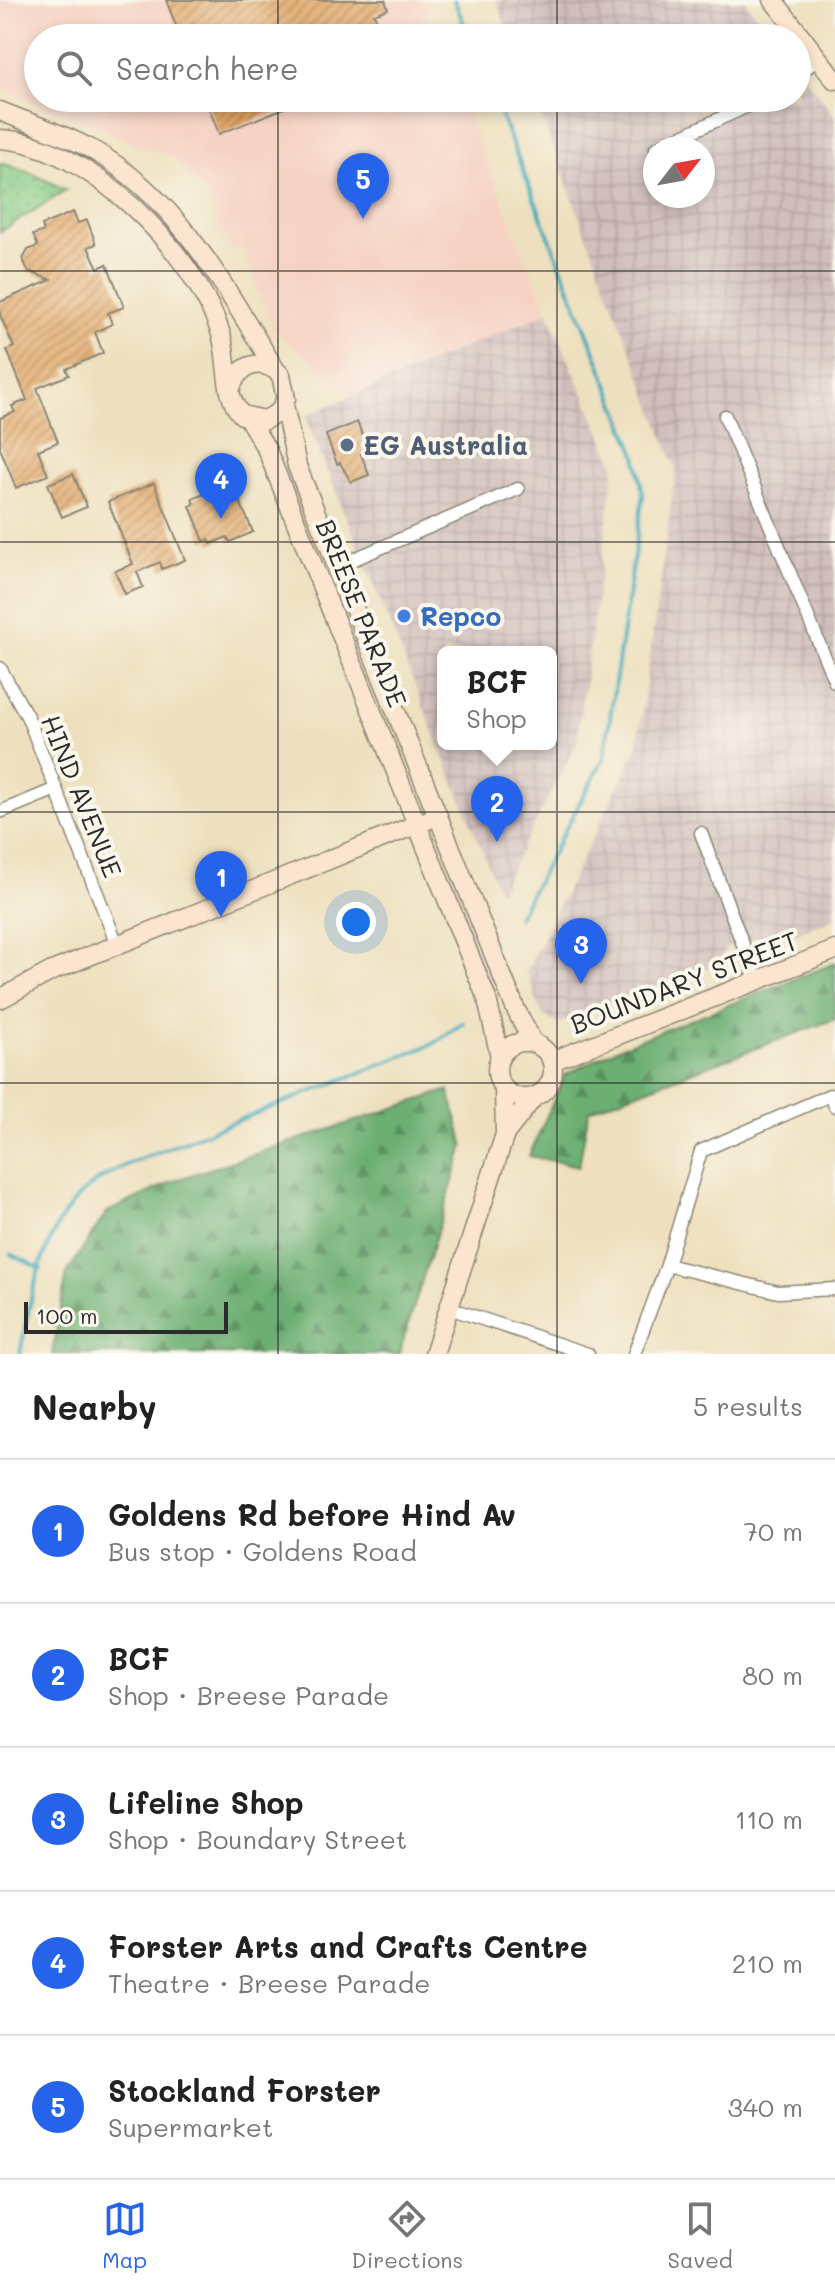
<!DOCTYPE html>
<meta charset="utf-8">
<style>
:root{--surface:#fff;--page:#f2f2f2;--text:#222;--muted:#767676;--line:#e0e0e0;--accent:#2563eb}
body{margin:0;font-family:Mali,sans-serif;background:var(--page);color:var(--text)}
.compass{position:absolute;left:643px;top:136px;width:72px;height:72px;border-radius:50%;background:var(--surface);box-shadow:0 4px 12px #0003;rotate:59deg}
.scale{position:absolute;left:24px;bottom:20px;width:204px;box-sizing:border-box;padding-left:8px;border:4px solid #2b2b2b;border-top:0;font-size:22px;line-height:28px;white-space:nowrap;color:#2b2b2b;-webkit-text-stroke:6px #fbf7ec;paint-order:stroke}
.you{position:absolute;left:356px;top:922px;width:28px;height:28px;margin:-20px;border:6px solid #fff;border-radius:50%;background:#1a73e8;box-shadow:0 0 0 12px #1a73e833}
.badge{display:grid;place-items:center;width:52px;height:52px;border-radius:50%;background:var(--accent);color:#fff;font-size:26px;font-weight:700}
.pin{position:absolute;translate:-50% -66px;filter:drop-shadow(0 2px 4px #0008)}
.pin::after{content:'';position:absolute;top:42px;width:28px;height:24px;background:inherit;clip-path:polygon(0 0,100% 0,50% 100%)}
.popup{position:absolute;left:437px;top:646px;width:120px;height:104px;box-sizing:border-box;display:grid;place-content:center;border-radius:12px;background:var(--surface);filter:drop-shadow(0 2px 6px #0005);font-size:26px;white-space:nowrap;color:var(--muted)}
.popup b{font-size:30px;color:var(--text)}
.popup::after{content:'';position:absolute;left:50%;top:100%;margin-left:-16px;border:16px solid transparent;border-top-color:var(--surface)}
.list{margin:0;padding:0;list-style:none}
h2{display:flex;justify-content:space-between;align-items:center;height:104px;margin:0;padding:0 32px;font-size:34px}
h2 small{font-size:26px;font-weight:400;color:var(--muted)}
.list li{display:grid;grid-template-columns:52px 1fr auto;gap:24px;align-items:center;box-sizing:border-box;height:144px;padding:0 32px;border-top:2px solid var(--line)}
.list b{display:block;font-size:30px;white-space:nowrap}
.list p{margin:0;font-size:26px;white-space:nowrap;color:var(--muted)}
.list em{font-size:26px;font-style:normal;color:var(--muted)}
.icon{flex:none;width:44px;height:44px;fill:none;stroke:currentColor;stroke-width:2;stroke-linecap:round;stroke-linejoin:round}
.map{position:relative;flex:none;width:835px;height:1354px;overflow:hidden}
.search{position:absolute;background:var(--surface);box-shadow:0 4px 12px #0003;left:24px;right:24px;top:24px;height:88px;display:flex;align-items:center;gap:20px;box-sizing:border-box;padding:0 28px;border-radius:44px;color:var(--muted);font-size:30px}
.sheet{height:824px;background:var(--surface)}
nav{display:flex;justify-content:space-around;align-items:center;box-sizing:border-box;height:112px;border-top:2px solid var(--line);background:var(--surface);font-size:22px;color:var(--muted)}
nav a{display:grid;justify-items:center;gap:4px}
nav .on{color:var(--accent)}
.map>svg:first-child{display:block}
.built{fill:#f5d2c2}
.industrial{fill:url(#industrial-grid);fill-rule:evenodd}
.grass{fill:url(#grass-dots);stroke:#587b58;stroke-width:2}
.forest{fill:url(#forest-firs);stroke:#4c6d4e;stroke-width:2}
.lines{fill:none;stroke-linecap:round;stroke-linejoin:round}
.stream{stroke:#3ba9ba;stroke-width:4}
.building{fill:url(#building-hatch)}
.street-casing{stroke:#8c8674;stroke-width:15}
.secondary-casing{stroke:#8c8674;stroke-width:21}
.street{stroke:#fff;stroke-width:12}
.secondary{stroke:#fbe5cf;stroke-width:18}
.grid{fill:none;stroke:#2b2b2b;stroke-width:2;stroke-opacity:0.55}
.service-dot{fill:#5c6f8a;stroke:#fbf7ec;stroke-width:3}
.shop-dot{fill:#3f7fe0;stroke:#fbf7ec;stroke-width:3}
.labels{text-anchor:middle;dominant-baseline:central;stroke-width:8;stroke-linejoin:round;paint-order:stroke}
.service-label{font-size:26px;font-weight:bold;fill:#4e5e75;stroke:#fbf7ec;text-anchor:start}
.street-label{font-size:26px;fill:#2b2b2b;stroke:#fbf7ec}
.shop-label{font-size:26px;font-weight:bold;fill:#366cbe;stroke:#fbf7ec;text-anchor:start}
</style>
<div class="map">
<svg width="835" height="1354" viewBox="0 0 835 1354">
<defs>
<pattern id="industrial-grid" width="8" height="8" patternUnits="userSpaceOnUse" patternTransform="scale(2)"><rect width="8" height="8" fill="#d1bfbd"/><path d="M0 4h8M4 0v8" fill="none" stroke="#b4a4a3"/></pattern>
<pattern id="grass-dots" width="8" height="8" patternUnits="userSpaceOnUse" patternTransform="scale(2)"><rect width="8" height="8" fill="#86cb85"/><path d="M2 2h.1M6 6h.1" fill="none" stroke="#74ae73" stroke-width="1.8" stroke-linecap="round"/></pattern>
<pattern id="forest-firs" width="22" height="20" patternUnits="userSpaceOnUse" patternTransform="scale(2)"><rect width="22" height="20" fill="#6caf72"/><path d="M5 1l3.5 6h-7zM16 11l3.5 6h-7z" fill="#598f5e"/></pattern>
<pattern id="building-hatch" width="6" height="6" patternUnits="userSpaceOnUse" patternTransform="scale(2)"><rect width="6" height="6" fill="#e1a665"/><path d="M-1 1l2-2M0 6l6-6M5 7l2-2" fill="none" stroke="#b78753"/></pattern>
</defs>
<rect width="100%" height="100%" fill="#fbf7ec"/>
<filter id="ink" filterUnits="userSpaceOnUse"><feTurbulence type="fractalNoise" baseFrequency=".0125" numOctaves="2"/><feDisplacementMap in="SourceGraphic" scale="16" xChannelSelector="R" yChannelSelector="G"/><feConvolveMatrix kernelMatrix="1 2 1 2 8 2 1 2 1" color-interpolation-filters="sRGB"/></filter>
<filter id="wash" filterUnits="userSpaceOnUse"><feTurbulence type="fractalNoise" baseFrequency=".006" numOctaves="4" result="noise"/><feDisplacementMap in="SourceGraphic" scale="32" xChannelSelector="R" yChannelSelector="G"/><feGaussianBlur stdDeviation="1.8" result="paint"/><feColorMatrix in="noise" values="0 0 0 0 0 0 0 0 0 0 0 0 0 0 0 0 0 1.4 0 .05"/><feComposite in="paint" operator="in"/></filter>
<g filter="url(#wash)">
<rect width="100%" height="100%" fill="#eee0be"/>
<path class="built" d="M0,0H422L437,38H38V98H461L548,312L352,397L273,329L240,247L229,251L205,192L175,159L0,88Z"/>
<path class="industrial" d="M496,0H744L774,38H511Z
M797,67L835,116V918L774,942L759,936L726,948L719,963L557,1024L542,1014L526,972L637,748L676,469L534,98H797ZM655,148H703V196H655Z
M548,312L615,466L576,745L499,892L305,416ZM443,652H551V744H443Z"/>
<path class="grass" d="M0,163L25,170L66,190L0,232Z"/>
<path class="forest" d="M835,963V1019L589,1110L579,1166L529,1156L565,1075L616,1049Z
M449,1090L464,1146L399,1354H52L67,1273L107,1212L176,1180Z"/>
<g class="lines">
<path class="stream" d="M454,0L470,38
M494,98L636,455L643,495L604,758L518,917
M11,1254L41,1269
M20,1354C31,1297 42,1223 92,1185C103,1176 117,1170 130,1163L433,1044L463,1023"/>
</g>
<g id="blocks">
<path class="building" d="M166,0H385L388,9L374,14L384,38H181Z
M205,98H307V99L219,134Z
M73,212L78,223L87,220L96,244L88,247L98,268L107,264L124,307L108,313L112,324L95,332L103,353L66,369L69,375L37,388L58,442L38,450L48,475L16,488L0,448V418L15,412L12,406L27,400L7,350L14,347L0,315V302L51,280L28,271L23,259L28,250L38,246L33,235L44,231L42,225Z
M357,422L369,451L361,454L369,475L351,482L340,463L337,464L326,435Z
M73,474L87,507L62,517L48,484Z
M154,483L185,560L162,569L160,562L137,572L143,587L125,594L115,571L133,564L108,502Z
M234,488L253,532L230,542L227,537L211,544L209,539L204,541L190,506L194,504L192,499L217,489L220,494Z"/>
</g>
</g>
<g filter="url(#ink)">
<use href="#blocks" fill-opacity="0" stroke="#8c8674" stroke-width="2"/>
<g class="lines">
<defs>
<path id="street" d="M797,75L819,58
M656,148L765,98
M725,416L835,682
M338,566L518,489
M0,668L28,718L117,944
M0,812L56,789
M701,833L757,982
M667,1265L778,1292L835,1289
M449,1308L588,1354
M634,1354L667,1265L701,1151L830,1095L835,1106"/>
<path id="secondary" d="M773,0L835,80
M0,111C31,124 62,133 91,149C179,199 224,286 275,369
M0,139C89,144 195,253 221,334C229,359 223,397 242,415L265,420L279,412L286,399L281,375C263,357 239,363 231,388
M284,405L297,466L516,1010L533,1043
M248,418L267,450L487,999L500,1057
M0,999L52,971L428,820
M497 1070a28 28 0 1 1 56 0a28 28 0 1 1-56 0Z
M552,1061L835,950
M505,1134L534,1097
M434,1354L505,1134L504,1088"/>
</defs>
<use href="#street" class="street-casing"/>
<use href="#secondary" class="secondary-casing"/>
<use href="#street" class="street"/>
<use href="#secondary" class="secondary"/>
</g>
</g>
<path class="grid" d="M278,0V38M557,0V38M278,98V1354M557,98V1354M0,271H835M0,542H835M0,812H835M0,1083H835"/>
<circle class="service-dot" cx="347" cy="445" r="8"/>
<circle class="shop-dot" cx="404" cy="616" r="8"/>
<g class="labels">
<g class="service-label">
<text x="363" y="445">EG Australia</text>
</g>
<g class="street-label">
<text transform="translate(362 613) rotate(68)">BREESE PARADE</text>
<text transform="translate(82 796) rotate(68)">HIND AVENUE</text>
<text transform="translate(684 982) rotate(-21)">BOUNDARY STREET</text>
</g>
<g class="shop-label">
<text x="420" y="616">Repco</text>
</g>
</g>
</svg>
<svg class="compass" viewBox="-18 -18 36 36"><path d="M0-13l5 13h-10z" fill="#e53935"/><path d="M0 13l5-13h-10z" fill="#767676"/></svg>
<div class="scale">100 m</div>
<div class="you"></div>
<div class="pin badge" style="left:221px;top:917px">1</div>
<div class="pin badge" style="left:497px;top:842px">2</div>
<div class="popup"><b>BCF</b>Shop</div>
<div class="pin badge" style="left:581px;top:984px">3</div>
<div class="pin badge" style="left:221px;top:519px">4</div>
<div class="pin badge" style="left:363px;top:219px">5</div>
<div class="search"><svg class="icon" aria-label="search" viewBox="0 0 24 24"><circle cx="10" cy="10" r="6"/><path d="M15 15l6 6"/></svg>Search here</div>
</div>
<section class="sheet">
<h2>Nearby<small>5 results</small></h2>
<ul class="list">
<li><span class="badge">1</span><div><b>Goldens Rd before Hind Av</b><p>Bus stop · Goldens Road</p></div><em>70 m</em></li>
<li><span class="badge">2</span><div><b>BCF</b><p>Shop · Breese Parade</p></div><em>80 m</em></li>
<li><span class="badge">3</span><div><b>Lifeline Shop</b><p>Shop · Boundary Street</p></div><em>110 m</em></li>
<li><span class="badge">4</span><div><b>Forster Arts and Crafts Centre</b><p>Theatre · Breese Parade</p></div><em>210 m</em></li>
<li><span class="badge">5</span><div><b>Stockland Forster</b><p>Supermarket</p></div><em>340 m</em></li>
</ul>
</section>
<nav>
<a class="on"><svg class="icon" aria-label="map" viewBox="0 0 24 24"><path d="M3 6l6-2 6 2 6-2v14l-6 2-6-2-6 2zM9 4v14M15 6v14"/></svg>Map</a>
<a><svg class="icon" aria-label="directions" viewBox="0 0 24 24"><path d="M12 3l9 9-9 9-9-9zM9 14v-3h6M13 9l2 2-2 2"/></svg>Directions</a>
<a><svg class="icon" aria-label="saved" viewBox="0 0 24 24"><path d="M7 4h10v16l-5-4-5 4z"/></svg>Saved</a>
</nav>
